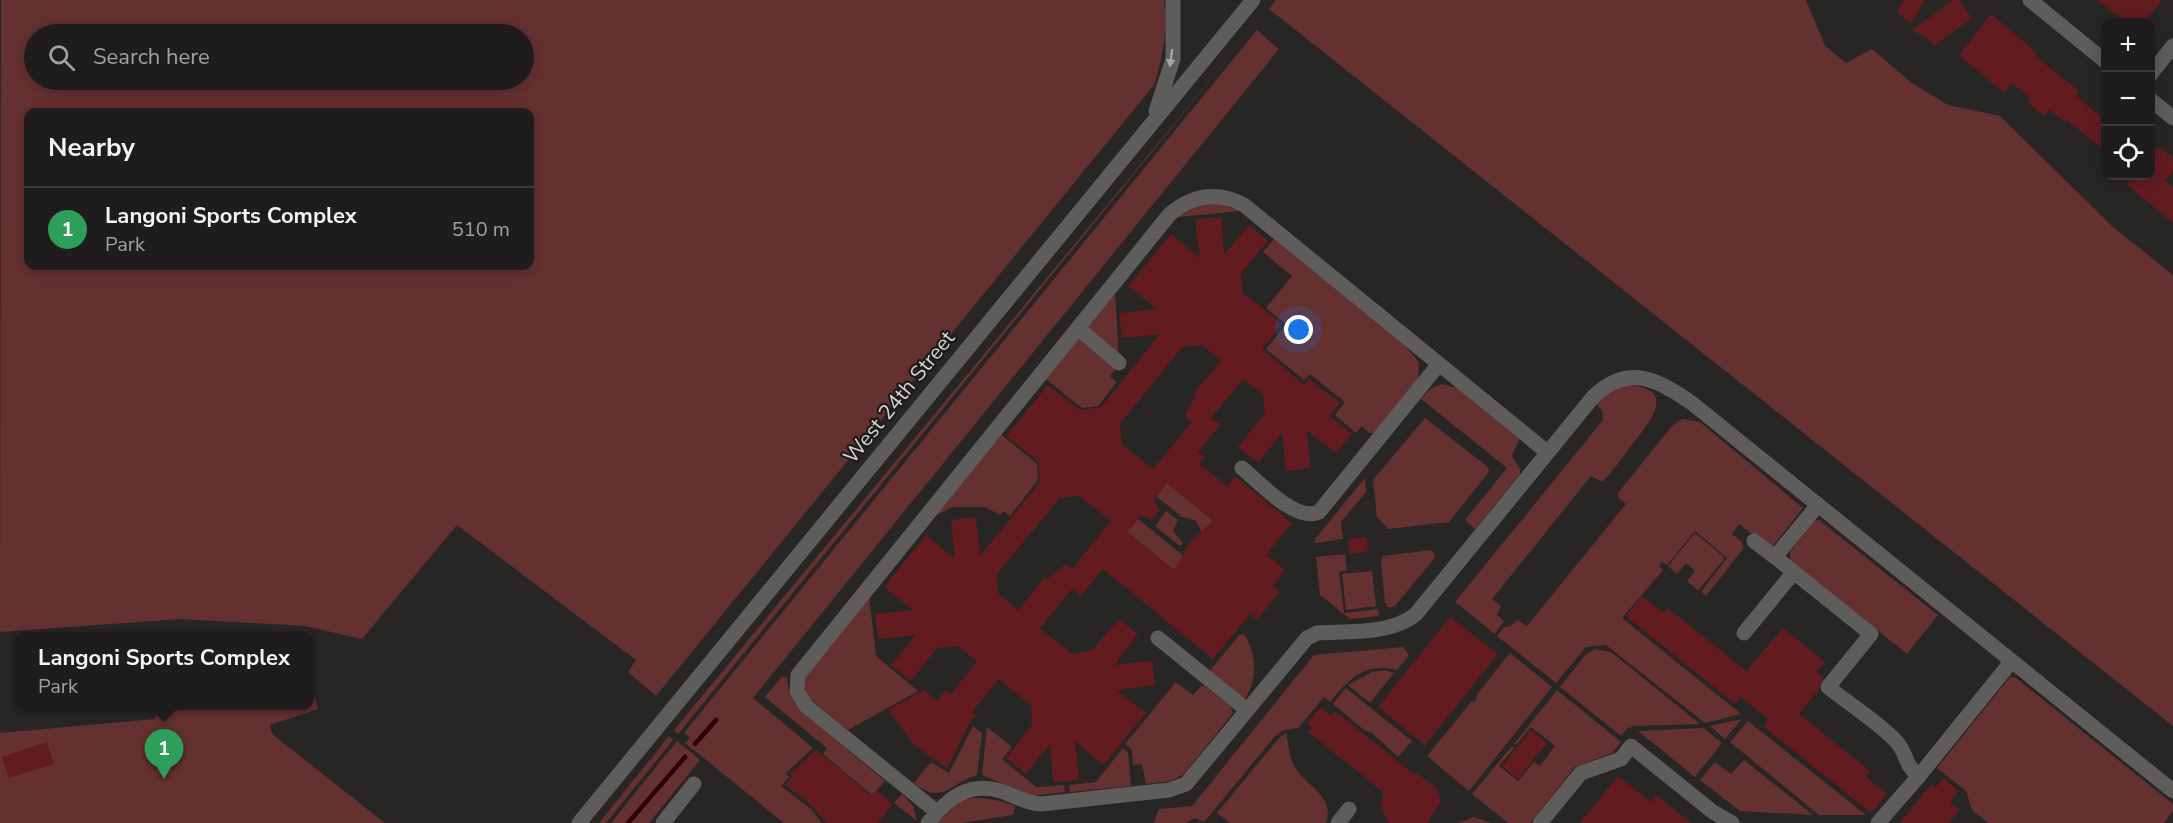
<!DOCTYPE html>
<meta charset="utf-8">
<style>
:root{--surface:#1e1c1c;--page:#2b2929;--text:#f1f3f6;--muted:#a1a1a3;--line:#3c3a3b;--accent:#b45309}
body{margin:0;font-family:"Nunito Sans",sans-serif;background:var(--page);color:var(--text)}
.controls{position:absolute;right:18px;top:18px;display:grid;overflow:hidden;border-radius:12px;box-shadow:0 3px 15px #0003}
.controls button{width:54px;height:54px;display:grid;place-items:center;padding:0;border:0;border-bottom:2px solid var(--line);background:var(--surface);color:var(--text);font:30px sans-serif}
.you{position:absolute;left:1299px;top:330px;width:21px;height:21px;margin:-15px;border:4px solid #fff;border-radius:50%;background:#1a73e8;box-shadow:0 0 0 9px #1a73e833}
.badge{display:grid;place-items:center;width:39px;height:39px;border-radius:50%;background:var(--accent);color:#fff;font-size:20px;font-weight:700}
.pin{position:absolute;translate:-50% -50px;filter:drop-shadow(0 2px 3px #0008)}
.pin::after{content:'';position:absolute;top:32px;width:21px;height:18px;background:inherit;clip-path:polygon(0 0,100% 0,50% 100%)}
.popup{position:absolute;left:14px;top:632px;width:300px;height:78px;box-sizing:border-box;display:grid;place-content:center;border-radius:12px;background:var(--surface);filter:drop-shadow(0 2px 4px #0005);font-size:20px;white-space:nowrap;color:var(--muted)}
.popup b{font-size:22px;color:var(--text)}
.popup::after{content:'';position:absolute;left:50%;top:100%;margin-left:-12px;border:12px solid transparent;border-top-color:var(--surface)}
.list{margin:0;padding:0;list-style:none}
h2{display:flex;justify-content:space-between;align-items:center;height:78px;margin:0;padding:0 24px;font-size:26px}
h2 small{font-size:20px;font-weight:400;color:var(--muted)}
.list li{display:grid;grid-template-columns:39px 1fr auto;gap:18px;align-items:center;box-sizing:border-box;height:84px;padding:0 24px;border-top:2px solid var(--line)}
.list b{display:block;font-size:22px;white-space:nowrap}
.list p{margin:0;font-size:20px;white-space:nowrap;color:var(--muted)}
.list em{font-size:20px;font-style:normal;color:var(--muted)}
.icon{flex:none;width:33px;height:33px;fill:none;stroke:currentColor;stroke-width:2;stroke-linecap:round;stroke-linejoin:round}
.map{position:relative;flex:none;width:2173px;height:823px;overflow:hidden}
.search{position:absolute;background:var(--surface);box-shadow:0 3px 15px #0003;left:24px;top:24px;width:510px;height:66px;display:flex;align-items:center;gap:15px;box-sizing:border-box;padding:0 21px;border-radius:33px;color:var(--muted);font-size:22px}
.panel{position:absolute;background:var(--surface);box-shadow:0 3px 15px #0003;left:24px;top:108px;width:510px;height:162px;border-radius:12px}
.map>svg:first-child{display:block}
.green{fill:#653030;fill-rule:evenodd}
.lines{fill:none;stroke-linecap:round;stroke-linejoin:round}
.stream{stroke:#2d0003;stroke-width:4.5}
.building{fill:#621c20;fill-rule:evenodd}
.minor{stroke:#5f5c5c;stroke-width:15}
.oneway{fill:#a8a5a5}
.labels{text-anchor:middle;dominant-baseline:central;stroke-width:4.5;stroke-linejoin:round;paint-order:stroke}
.street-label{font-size:21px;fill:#d8d6d6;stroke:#1e1c1b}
</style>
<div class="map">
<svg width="2173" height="823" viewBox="0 0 2173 823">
<rect width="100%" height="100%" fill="#282525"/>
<path class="green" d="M1,0H1164C1168,30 1163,57 1154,85L656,696L628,672L636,660L457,525L362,639L305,626L181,619L0,632ZM34,34H524V80H34ZM28,112H530V266H28Z
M1276,0H1806L1825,46L1846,63L1872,49L1912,83L1948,105L2000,116L2112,226L2173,275V726L1269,9Z
M1253,28L678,734L674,730Z
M1257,30L1279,49L753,698L813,748L786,773L789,777L781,786L811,809L822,823H784L685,743L690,738L684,733Z
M1217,203L1239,211L1178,217L1200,204Z
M1274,239L1405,346L1419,362L1418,379L1375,433H1369L1362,426L1356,433L1335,415L1345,402L1310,374L1304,380L1266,349L1286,324L1266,308L1292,276L1263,252Z
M1115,294L1119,356L1088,327Z
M1079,337L1118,367L1110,376L1117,382L1098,406L1082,408L1046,379Z
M1441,384L1457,388L1519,439L1512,456L1520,469V474L1475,529L1465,520L1507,468L1421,399L1429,390Z
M1623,385C1680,386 1651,421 1631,446C1622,458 1613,471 1602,482L1591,476L1492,599L1501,606L1497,615L1504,621L1495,634L1455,602L1603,420L1602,410L1596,404L1604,395Z
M1425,418L1488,467L1489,472L1449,522L1388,529L1377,517L1373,480Z
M1682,419L1700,422L1803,508L1772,547L1765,545L1739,524L1732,534L1742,542L1743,549L1706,596L1701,592L1727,558L1695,531L1667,565L1662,562L1659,566L1663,570L1622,618L1741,714L1705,723L1606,645L1586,647L1556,683L1497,636L1504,627L1511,626L1517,620L1527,626L1626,504L1618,498V493L1672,426Z
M1001,434L1037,464L1038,480L1010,516L1003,511L1000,515L985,507H952L932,518Z
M1365,478L1366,492L1341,522L1343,539L1315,543V539Z
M1167,483L1214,521L1203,534L1195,520L1182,517L1156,496Z
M1166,511L1178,520L1173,531L1183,543L1180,546L1155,526Z
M1138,519L1185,557L1174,570L1127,532Z
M1819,520L1938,615L1907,654L1790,560V552L1814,521Z
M1695,533L1725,558L1698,591L1687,581L1695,571L1686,563L1677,574L1668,566Z
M1431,550L1435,554L1434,559L1394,607H1388L1385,603L1381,561L1383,556Z
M1345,554L1347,570L1339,572L1344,613L1378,609L1379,616L1350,619L1320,595L1316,557Z
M1372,571L1376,606L1346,610L1342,574Z
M869,595L876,656L918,691L848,730L810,699L805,693V678Z
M1244,634C1257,653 1258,682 1244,700L1209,672L1239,635Z
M1403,647L1409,655L1397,670C1366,661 1348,680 1330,702L1324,697L1298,728L1284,730L1275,736L1206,820L1203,822L1195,818L1185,823H1154L1159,809L1192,806L1314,655Z
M1595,649L1611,652L1700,724L1634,726L1627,729L1621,736L1560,687L1586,654Z
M1510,653L1552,687L1469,791L1427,756L1471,702L1476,701L1477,694Z
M1386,670L1394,673L1370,703L1348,685L1372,672Z
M782,676L787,678L789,692L801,711L885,781L872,795L823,754L827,748L765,697Z
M2010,677L2016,678L2173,804V811L2164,823H1988L1972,810L1966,791L1937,768Z
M310,679L318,709L270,725L272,734L385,823H0V733L154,719L162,706H310Z
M1176,682L1193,695L1201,686H1205L1231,707L1233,713L1184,774L1171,781L1146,784L1142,764L1133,765L1132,750L1125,744Z
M1346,688L1412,741L1398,757L1372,733L1364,730L1333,704Z
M1557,690L1621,742L1612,753L1575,767L1530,823H1508L1472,794L1512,746L1514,748L1499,766L1518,781L1534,762L1540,766L1555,746L1531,727L1516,745L1514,744Z
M1742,719L1725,739L1710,726Z
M1748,721L1866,815H1819L1730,742Z
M973,726L982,733L977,775C950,783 942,806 914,783L931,762L949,773Z
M987,727L1012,747L1002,759L1036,787L1064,785L1065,792L1032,796L982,775Z
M1704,728L1722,743L1695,777L1638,731Z
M1286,733C1289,745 1289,759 1296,769C1309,788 1335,797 1326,823H1230L1217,813L1279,738Z
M669,736L673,740L606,823H599Z
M677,741L700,760L649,823H611Z
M1123,748L1128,752L1131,786L1070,792L1069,785L1096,782Z
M1744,760L1813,815L1740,811L1700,780L1715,762L1731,774Z
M902,794L913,806L917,821L894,803Z
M972,798C988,798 1000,800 1015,806L1013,815L961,823H937L961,801Z
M1474,817L1491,823H1458Z"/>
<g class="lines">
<path class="stream" d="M695,744L716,720
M628,823L685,757"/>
</g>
<path class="building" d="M1904,0H1925L1911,24L1897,12Z
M1953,0H1959L1972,18L1934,46L1930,40L1912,30Z
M2097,0H2162L2145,22H2126Z
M1991,14L2038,54L2035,56L2079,91L2075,95L2106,121V152L2067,120L2065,122L2050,110L2044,116L2027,102L2030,98L2012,83L2004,93L1959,55Z
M2158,146L2173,158V171L2165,181L2173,187V223L2126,184L2134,176H2151V156Z
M1221,217L1224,255L1249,225L1268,241L1241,273L1243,293L1282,324L1262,349L1304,385L1309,379L1340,403L1329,416L1352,434L1336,453L1307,431L1311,468L1286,471L1282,433L1258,463L1238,447L1265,413L1263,395L1243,379L1210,419L1221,424L1198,452L1205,457L1199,464L1227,486L1235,476L1292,523L1266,555L1285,570L1273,586L1280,592L1257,620L1250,614L1213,659L1103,569L1080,597L1073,588L1040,628L1072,654L1092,650L1119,619L1138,634L1114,665L1152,661L1155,685L1116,690L1146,713L1103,765L1075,741L1079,780L1053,782L1050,744L1026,774L1006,758L1032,725L1031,706L999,679L972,712L976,715L969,724L947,768L915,746L888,710L924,690L937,701L946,690L951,694L977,661L957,646L937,648L911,681L891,665L916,635L878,639L875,614L913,610L884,587L926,535L955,559L951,520L976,517L980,556L1040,482L1038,461L1006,436L1048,385L1080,410L1101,407L1160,334L1122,338L1119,313L1157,309L1128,286L1171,234L1200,258L1195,219ZM1202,345L1221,361L1194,393L1196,395L1185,416L1192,422L1153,469L1122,444L1120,424L1182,347ZM1167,483L1213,521L1190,542L1174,570L1127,532L1141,515L1152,520L1160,509L1153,501ZM1079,496L1111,521L1072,569L1066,564L1047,579L1045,577L1018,610L998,593L997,574L1060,498Z
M1367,537L1368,551L1349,554L1348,539Z
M1642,596L1663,613L1668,608L1746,671L1783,628L1825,662L1816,672L1823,677L1819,689L1799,714L1870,771L1866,777L1887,794L1871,813L1763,726L1768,719L1741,697L1735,704L1626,616Z
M1450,617L1498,654L1425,745L1378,707Z
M1321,707L1331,715L1335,711L1415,775L1416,772L1437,788L1441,803L1427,823H1389L1381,808L1383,792L1308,732L1312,727L1307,724Z
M1531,730L1547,743L1518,779L1502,766Z
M47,742L54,764L9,778L2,757Z
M816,750L872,796L876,790L893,804L878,823H827L810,804L785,785L792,777L790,774Z
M1618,776L1651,802L1656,795L1691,823H1580Z
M1943,778L1959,791L1950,803L1960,810L1949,823H1900L1931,784L1935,788Z"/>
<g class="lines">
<path class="minor" d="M2030,0L2106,62
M2150,75L2173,46
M2150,99L2173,118
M1156,111L1173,59V0
M1078,328L1119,363
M1242,468C1259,482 1296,523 1319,512L1439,364
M1818,505L1775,557L1871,634L1828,687C1844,700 1890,731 1899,745C1909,758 1903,763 1919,776L2011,662
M1754,541L1775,557
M1744,633L1794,572
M1158,638L1247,710
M937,812L806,706L797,691L798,675L1169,215C1192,195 1217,191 1244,205L1547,452
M579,823L1253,0
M663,823L694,784
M928,823C947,799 968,781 1001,791C1015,796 1026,803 1041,804L1169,790L1186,784L1307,638L1317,633C1348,631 1391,635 1416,614L1593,397C1628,363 1658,379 1693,404L2173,791
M1338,823L1349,809
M1540,823L1581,773L1621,759L1631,746L1713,812L1732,823
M1878,823L1919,776"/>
</g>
<defs><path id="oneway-solid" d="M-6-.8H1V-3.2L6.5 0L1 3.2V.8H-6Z" transform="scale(1.5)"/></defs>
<use class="oneway" href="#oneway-solid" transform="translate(1171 58) rotate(98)"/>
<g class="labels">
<g class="street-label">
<text transform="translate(899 397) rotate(-51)">West 24th Street</text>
</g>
</g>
</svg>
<div class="controls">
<button>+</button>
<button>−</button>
<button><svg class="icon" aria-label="locate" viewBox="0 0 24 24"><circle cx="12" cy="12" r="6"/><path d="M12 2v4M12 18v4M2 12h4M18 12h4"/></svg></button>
</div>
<div class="you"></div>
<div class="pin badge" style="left:164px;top:779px;background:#2e9e5b">1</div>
<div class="popup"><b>Langoni Sports Complex</b>Park</div>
<div class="search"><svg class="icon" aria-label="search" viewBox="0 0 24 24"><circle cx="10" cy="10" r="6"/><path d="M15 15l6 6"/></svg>Search here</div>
<section class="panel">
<h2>Nearby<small></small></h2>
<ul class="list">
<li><span class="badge" style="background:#2e9e5b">1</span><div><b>Langoni Sports Complex</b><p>Park</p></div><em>510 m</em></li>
</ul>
</section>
</div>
